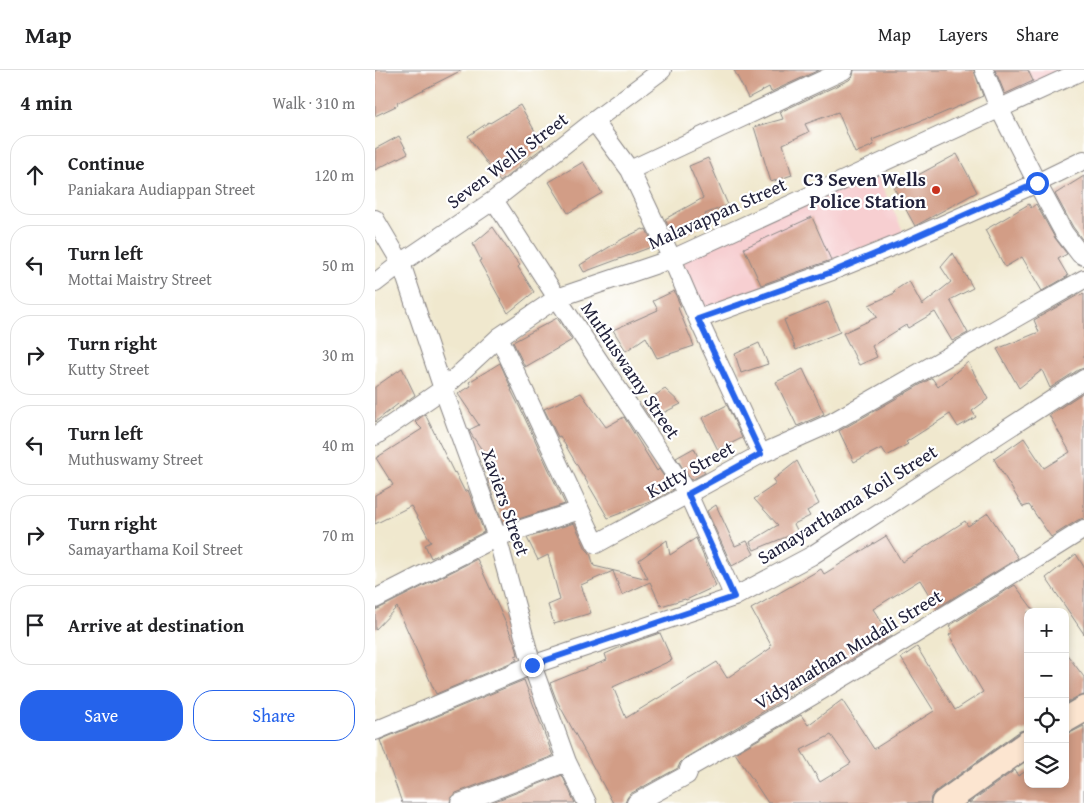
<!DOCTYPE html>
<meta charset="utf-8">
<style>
:root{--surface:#fff;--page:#f6f6f6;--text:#202124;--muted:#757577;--line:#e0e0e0;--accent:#2563eb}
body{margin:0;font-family:"Gentium Book Plus",serif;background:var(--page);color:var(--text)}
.controls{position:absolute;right:15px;bottom:15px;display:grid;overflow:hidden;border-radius:10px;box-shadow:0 2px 8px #0003}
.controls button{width:45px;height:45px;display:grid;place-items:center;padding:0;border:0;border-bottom:1px solid var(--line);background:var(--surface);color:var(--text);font:25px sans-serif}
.stop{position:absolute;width:15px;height:15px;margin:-11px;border:4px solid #2563eb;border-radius:50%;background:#fff}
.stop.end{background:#2563eb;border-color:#fff;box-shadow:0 1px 5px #0008}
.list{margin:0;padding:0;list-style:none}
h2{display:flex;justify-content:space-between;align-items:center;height:65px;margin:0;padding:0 20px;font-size:21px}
h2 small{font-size:16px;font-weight:400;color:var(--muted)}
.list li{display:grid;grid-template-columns:32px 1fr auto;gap:15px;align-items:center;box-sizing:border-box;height:80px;margin:0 10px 10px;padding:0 10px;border:1px solid var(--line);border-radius:20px}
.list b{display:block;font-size:19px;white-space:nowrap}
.list p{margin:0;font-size:16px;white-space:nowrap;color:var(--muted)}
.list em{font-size:16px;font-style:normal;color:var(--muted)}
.actions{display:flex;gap:10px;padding:15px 20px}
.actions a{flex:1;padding:11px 0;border:1px solid var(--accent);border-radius:20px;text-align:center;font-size:18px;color:var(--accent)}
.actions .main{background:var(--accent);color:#fff}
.icon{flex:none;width:28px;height:28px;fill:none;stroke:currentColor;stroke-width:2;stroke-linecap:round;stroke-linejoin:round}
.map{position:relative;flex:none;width:709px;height:733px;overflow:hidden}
header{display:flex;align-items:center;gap:30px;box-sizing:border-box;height:70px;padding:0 25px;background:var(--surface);border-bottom:1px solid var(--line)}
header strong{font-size:24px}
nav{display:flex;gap:28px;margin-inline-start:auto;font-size:18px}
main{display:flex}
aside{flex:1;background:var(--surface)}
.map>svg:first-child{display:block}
.built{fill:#f7cfd1}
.building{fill:#d29d86;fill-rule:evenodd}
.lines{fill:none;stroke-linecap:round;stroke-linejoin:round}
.street-casing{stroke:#898584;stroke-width:20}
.secondary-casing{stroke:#898584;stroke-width:28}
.street{stroke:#fff;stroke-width:18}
.secondary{stroke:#fce5d0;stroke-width:25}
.route{stroke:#2563eb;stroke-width:6}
.poi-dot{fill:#c8321e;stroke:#fff;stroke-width:2}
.labels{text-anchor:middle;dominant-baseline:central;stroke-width:4.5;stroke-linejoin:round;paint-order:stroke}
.street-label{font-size:19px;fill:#22223b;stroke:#fff}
.poi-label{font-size:19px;font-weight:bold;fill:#22223b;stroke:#fff;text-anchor:end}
</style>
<header>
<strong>Map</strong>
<nav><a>Map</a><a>Layers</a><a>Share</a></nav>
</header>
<main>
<aside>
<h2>4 min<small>Walk · 310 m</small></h2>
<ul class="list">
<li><svg class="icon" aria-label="ahead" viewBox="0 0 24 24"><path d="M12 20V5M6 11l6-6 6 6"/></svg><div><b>Continue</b><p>Paniakara Audiappan Street</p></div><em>120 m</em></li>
<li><svg class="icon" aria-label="left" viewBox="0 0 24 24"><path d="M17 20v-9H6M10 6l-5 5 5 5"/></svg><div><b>Turn left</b><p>Mottai Maistry Street</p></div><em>50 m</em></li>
<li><svg class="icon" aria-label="right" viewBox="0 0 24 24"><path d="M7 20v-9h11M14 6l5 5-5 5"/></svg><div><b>Turn right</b><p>Kutty Street</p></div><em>30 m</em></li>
<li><svg class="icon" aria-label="left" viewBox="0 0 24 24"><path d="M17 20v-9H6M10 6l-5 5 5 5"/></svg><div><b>Turn left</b><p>Muthuswamy Street</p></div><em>40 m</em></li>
<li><svg class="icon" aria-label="right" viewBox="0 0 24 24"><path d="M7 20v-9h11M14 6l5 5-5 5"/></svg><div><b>Turn right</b><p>Samayarthama Koil Street</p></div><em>70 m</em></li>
<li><svg class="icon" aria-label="arrive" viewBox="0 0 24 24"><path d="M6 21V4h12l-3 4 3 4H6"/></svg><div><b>Arrive at destination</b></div></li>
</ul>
<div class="actions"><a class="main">Save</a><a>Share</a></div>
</aside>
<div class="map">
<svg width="709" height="733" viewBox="0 0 709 733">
<rect width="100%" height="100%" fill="#fff"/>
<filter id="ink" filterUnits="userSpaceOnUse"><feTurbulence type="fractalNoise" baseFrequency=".02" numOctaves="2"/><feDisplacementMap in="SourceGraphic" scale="10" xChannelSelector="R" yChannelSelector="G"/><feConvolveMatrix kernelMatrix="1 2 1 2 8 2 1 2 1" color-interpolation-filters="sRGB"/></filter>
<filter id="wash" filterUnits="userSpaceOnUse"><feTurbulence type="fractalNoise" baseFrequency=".0096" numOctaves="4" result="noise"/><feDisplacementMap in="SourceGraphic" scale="20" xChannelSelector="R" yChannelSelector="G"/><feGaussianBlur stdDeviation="1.12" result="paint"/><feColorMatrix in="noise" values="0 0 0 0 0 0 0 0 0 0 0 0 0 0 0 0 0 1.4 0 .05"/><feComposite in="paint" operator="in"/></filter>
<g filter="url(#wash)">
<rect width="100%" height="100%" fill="#f0e8ce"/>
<path class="built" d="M614,0H695L629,32Z
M495,91L529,163L329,240L300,178Z"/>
<g id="blocks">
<path class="building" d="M0,0H87L22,33L23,35L0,46Z
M359,0H444L396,22L394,17L373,28Z
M479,0H599L608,26L554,49L553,48L497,70L499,75L480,83L463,42L430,54L434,62L408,74L417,105L396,112L379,57L408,49L405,42L474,10L478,6Z
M620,0H653L658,11L630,24Z
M145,35L169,77L154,88L144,95L145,96L125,112L93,66L114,52L115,53Z
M24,66L33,83L0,100V79Z
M582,84L602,122L540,156L519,118Z
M333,88L353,135L330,144L334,152L300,170L290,149L328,128L314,96Z
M208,92L227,123L193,143L174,112Z
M709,106V172L698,157L680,124Z
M654,134L656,138L661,134L680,168L692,184L683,189L693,206L667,221L647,187L630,197L610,160Z
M437,147L456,190L386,215L369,178Z
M118,157L136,184L145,195L143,197L159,222L133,243L104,191L106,190L98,174Z
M268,159L269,160L271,159L279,176L209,202L205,195L249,168Z
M578,183L598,218L575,230L593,263L577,271L560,242L533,258L531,255L497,276L502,287L484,295L468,263L502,247L494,235L520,223L519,221L534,211L547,235L576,212L566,197Z
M299,221L306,237L303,238L319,276L282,288L271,267L251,281L238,260L283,240L278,231Z
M709,224V298L703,300L675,318L667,300L644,318L622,279L664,262L659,250L703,225L704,226Z
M453,232L465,262L421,280L409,250Z
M182,248L197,270L150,297L138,272Z
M384,273L393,294L366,303L360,284Z
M593,292L613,329L597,341L601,347L583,357L575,344L531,372L533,374L512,386L507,378L479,392L464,361L557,308L563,317Z
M125,293L137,320H136L145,338L190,434L128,454L112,409L123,403L96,364L94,360L104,355L83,324L96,316L94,312Z
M27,298L40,325L25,336L23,334L0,352V317Z
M428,299L449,344L422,356L401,312Z
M290,319L306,334L276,349L267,336L275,331L273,330Z
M709,322V448L703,450L676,467L654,435L648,437L619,389L649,368L669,398L695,382L674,345Z
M206,323L231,357L249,347L282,401L284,399L298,420L280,430L233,448L185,366L183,367L169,339Z
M352,335L367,368L343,380L327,348Z
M50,344L79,403L80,402L90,422L93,420L109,462L56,488L50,475L56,472L36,436L0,454V425L18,415L1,388L47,359L40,352Z
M319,378L330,403L316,410L301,388Z
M422,391L444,434L432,441L435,446L419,454L423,462L379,480L375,472L403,455L379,429L401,414L398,410Z
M341,435L360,476L372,471L379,484L357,496L332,441Z
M613,443L643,488L562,538L545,510L498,539L516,566L310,688L305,693L303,698L255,724L252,728L250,733H238L181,629L175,613L232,590L230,584L250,575L285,563L297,590L238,617L251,648L342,592L352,608L396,578L394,576L396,575L376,539L446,499L449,504L511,466L527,492L590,451L593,456Z
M199,453L211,479L215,483L219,496L273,509L264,490L292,470L295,485L321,468L341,516L311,530L310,529L286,536L275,512L247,525L238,501L206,515L216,543L179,554L173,535L185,530L173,485L163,490L152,468Z
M701,484L709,497V564L671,508Z
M102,489L141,576L143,585L140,586L142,590L61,624L22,537L0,560V540L5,538Z
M640,515L660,542H653V659L645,661L561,721L556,727L555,733H393L360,683L426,645L433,655L467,630L499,679L559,641L526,588L542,577L580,640L608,622L574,565L578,562L574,556ZM456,665L476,693L445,712L426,680Z
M690,582L709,607V625L702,627L690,633Z
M149,610L178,686L81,723L76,727L75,733H27L5,670Z
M709,656V733H594L640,700L643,706L653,700V714H690V664L697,662Z
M187,705L200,733H115Z"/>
</g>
</g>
<g filter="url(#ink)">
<use href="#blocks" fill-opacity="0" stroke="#898584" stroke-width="1"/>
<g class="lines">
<defs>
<path id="street" d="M609,0L624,38L662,113L689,163L705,184L709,186
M219,51L255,100L297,189L323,249L386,384
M255,100L469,0
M119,130L182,228L313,424L359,527
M0,149L26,193L68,319L122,467L157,595L192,692L212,733
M0,213L26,193L119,130L219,51L287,0
M323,249L457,201L531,171L662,113L709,90
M124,267L221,474L386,384L456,353L709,209
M0,366L68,319L124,267L182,228L297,189L704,2
M0,529L122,467L205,440
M0,661L157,595L359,527L436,486L709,309
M85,733L192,692
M261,733L312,705L315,697C448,621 579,541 709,459"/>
<path id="secondary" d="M690,650L709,639
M569,733L653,673"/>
</defs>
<use href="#street" class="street-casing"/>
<use href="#secondary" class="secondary-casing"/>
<use href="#street" class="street"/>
<use href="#secondary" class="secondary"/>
</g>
</g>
<g class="lines" filter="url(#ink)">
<path class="route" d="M157,595L359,527L313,424L386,384L323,249L457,202L531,171L662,113"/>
</g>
<circle class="poi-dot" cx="561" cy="120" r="5"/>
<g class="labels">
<g class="street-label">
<text transform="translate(132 90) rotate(-37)">Seven Wells Street</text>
<text transform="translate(342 143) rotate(-24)">Malavappan Street</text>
<text transform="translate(256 300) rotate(56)">Muthuswamy Street</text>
<text transform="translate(315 399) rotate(-29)">Kutty Street</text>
<text transform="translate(131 432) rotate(71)">Xaviers Street</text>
<text transform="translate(472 434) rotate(-32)">Samayarthama Koil Street</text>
<text transform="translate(473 579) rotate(-31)">Vidyanathan Mudali Street</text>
</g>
<g class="poi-label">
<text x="551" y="109">C3 Seven Wells<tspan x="551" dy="22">Police Station</tspan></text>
</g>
</g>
</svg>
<div class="controls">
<button>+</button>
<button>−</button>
<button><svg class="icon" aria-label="locate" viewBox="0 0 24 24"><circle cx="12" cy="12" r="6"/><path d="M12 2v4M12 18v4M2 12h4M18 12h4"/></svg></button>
<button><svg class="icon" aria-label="layers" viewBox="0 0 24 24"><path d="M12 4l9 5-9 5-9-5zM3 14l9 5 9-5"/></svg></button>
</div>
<div class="stop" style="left:662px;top:113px"></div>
<div class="stop end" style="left:157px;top:595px"></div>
</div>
</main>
